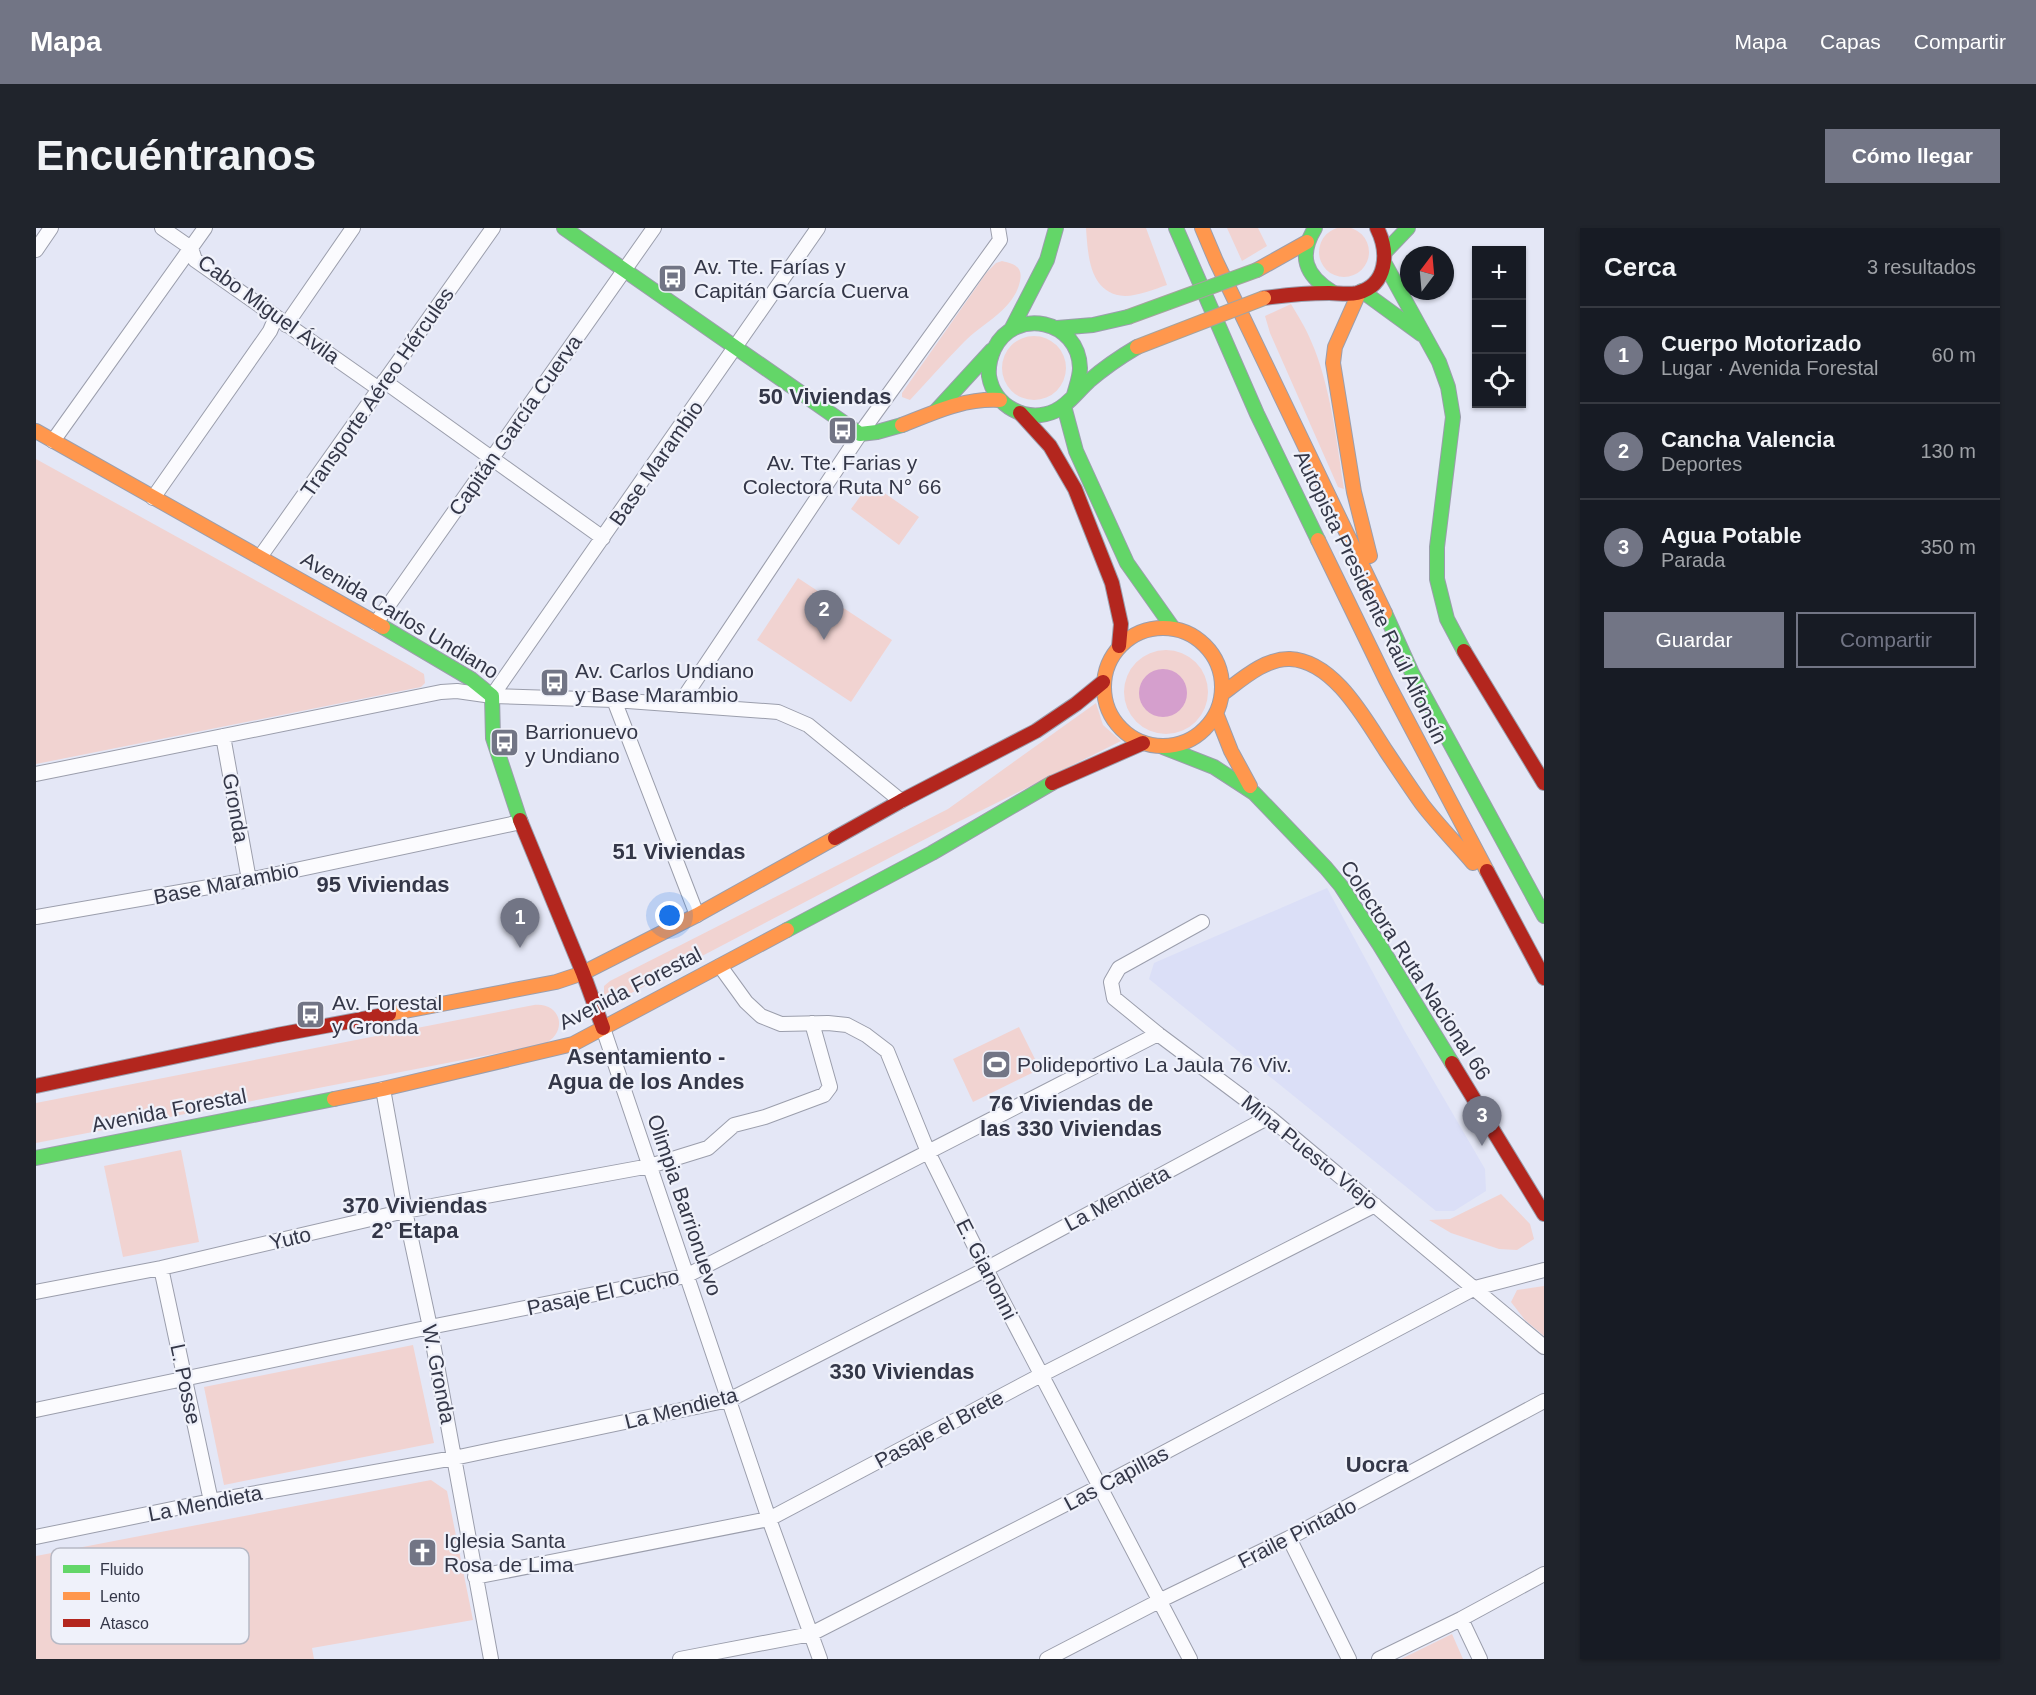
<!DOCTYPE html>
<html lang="es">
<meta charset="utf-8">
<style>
:root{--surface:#171b24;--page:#20242c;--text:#f1f3f6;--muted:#9ea1a6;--line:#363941;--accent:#727585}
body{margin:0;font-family:Helvetica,sans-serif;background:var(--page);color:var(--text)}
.controls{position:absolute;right:18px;top:18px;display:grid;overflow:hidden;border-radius:0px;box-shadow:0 2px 4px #0004}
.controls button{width:54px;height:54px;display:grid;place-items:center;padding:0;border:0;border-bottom:2px solid var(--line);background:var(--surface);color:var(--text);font:30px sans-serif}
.compass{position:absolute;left:1364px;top:18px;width:54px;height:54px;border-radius:50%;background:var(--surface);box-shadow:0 2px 4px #0004;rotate:16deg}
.you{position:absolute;left:634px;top:688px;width:21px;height:21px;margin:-15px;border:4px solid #fff;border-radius:50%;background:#1a73e8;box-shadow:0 0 0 9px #1a73e833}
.badge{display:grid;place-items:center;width:39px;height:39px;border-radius:50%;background:var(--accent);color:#fff;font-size:20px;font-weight:700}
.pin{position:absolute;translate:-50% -50px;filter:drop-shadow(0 2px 3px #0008)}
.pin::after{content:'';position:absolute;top:32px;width:21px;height:18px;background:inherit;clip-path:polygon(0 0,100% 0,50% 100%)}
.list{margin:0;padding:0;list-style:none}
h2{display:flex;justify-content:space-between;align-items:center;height:78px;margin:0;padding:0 24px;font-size:26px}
h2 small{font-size:20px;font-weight:400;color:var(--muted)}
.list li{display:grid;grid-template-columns:39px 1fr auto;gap:18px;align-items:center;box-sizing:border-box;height:96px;padding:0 24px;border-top:2px solid var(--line)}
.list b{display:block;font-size:22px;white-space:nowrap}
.list p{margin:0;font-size:20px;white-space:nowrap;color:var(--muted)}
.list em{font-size:20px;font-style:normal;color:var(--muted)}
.actions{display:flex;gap:12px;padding:18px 24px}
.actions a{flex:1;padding:14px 0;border:2px solid var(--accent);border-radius:0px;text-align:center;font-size:21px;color:var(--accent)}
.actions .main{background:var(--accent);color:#fff}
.icon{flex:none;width:33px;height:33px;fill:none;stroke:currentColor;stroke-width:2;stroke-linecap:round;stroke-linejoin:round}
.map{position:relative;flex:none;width:1508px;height:1431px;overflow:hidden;border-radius:0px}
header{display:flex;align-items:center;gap:36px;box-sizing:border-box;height:84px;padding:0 30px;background:var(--accent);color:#fff}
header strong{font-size:28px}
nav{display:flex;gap:33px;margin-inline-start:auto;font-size:21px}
.intro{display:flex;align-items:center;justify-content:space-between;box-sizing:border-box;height:144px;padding:0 36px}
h1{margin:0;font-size:42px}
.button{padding:15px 27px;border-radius:0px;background:var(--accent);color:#fff;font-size:21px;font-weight:700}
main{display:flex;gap:36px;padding:0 36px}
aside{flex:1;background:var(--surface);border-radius:0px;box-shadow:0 2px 4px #0004}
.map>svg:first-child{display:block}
.built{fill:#dbdff7}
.green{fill:#f1d3d1}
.water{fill:#d59fcd}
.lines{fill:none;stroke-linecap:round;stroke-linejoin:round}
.street-casing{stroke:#9b9eac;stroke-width:16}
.fast-casing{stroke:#9b9eac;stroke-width:16}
.slow-casing{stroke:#9b9eac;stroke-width:16}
.jam-casing{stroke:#9b9eac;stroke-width:16}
.street{stroke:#fbfbfe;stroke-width:14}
.fast{stroke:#63d668;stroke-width:14}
.slow{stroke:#ff974d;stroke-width:14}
.jam{stroke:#b3261e;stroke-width:14}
.fast-bridge-casing{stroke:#a4a39f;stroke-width:16;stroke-linecap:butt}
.slow-bridge-casing{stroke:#a4a39f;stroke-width:16;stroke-linecap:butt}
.fast-bridge{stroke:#63d668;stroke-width:14}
.slow-bridge{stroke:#ff974d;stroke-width:14}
.labels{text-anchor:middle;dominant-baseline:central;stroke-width:4.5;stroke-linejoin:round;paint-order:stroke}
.poi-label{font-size:21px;fill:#343748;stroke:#eff1fa;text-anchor:start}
.street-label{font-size:21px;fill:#343748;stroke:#eff1fa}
.neighbourhood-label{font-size:22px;font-weight:bold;fill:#343748;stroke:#eff1fa}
.key{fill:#eff1fa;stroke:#b7b9c5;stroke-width:1.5}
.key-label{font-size:16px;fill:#343748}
</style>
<header>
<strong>Mapa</strong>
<nav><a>Mapa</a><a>Capas</a><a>Compartir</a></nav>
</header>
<div class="intro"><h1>Encuéntranos</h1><a class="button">Cómo llegar</a></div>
<main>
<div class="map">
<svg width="1508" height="1431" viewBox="0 0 1508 1431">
<rect width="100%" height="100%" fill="#e4e7f6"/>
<path class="built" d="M1291,660L1368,802L1449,941L1450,963L1418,983H1400L1113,751L1118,735Z"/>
<path class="green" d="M1283 24a25 25 0 1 1 50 0a25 25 0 1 1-50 0Z
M1050,0H1110L1131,57C1119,61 1102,68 1089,68C1053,66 1052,27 1050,0Z
M1191,0H1222L1231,18L1206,33Z
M966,33C979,36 987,39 984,53C978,82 946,95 928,114C909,133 892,153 874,172L866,169V165L951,44L960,35Z
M1255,76C1262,88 1270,100 1275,113C1294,155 1301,215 1308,261L1302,259L1234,105L1229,88Z
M966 140a32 32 0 1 1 64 0a32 32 0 1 1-64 0Z
M0,231L373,437L388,446L389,455L385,459L0,536Z
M834,255L883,289L863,317L815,281Z
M762,350L856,412L815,474L721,412Z
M1088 464a42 42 0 1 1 84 0a42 42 0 1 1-84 0Z
M1060,475L1067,497L1085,513L920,595L582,772H574L568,766V758L574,753L912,581Z
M498,777C525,774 533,804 508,816L0,915V875Z
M983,799L1004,841L937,874L917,831Z
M145,922L163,1014L87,1029L68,938Z
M1465,966L1494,996L1498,1011L1481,1022L1463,1021L1415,1005L1393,992L1414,991Z
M1508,1058V1108L1489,1092L1475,1074L1481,1062Z
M377,1117L398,1215L188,1257L168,1159Z
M395,1252L411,1263L437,1392L276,1420L278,1431H0V1328Z
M1416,1406L1427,1431H1365Z"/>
<path class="water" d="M1103 465a24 24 0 1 1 48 0a24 24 0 1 1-48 0Z"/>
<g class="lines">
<defs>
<path id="street" d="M126,0L155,20L159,32L343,161
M0,22L15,0
M250,97L317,0
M348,153L567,310
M17,213L169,0
M117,270L234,103L240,89
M224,329L457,0
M340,395L618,0
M456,468L782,0
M578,472L661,687
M643,477L824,206L964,12L962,0
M187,508L213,652
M0,546L405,464L421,463L456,468L578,472L742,484L772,497L865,573
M0,689L213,652L485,594
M1166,694L1083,740L1075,754L1078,770L1122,806L1233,889L1508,1119
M684,738L710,774L725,788L745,796L792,795L811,797L830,807L851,823L892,924L950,1041L1154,1431
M567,800L733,1291L784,1431
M347,861L369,983L394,1099L455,1431
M125,1040L175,1273
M0,1064L125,1040L369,983L614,938L672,920L698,897L729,889L788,867L794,859L776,795
M0,1182L394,1099L650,1048L1122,806
M0,1309L175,1273L418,1230L693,1172L950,1041L1233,889
M1253,1310L1313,1431
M439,1349L733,1291L1007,1146L1339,977
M1425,1391L1444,1431
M644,1431L775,1406L1065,1258L1439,1060L1508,1042
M1011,1431L1125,1372L1253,1310L1508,1173
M1343,1431L1425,1391L1508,1346"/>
<path id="fast" d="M528,0L824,206L841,204L866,197
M1140,0L1221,186L1282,312
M1279,0C1262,28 1269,47 1296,64
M1350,23L1372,0
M1349,36L1403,134L1412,159L1417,189L1401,319V351L1411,391L1428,423
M1326,63L1385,106
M976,100L1011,32L1020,0
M1021,100L1057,97L1092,89
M1038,167C1040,159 1044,149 1044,140C1043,92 979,78 958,121C954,130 952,138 953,148C958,178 990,196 1019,183C1032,177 1042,163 1053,153C1068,140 1084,129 1101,119
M1028,178L1040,223L1091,335L1137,400
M900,183L956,122
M1349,385L1376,445L1508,688
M347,399L435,451L456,468L457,510L484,592
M1127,519L1178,539L1218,565L1290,640L1305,658L1343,716L1416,835
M751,702L896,625L1016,555
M0,930L298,871"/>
<path id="slow" d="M1166,0L1180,33L1349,385
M1221,42L1271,14
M1323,65L1299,119L1297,135L1318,264L1334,328
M866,197C899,184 928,170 964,172
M0,203L347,399
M1282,312L1350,452L1451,643
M1068 459a59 59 0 1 1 118 0a59 59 0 1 1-118 0Z
M1186,466C1205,452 1229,430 1254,431C1298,433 1329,491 1350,523C1362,541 1374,559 1386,576C1402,597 1420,615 1437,635
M1180,485L1195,523L1214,558
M353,786L520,754L547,745L661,687L799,610
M298,871L347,861L537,816L751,702"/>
<path id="jam" d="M1228,70C1250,67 1271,65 1293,65C1302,65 1312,67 1321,65C1352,57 1353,24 1341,0
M984,185L1014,218L1039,261L1076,355L1085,396L1083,418
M1428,423L1508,555
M1016,555L1107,515
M484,592L547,745L567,800
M799,610L865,573L1000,503L1040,476L1067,454
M1451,643L1508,750
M1416,835L1508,986
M0,858L241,807L353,786"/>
</defs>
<use href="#street" class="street-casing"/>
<use href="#fast" class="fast-casing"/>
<use href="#slow" class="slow-casing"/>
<use href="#jam" class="jam-casing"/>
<use href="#street" class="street"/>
<use href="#fast" class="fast"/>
<use href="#slow" class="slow"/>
<use href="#jam" class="jam"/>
<defs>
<path id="fast-bridge" d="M1092,89L1221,42"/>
<path id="slow-bridge" d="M1101,119L1228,70"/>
</defs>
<use href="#fast-bridge" class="fast-bridge-casing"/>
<use href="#slow-bridge" class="slow-bridge-casing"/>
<use href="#fast-bridge" class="fast-bridge"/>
<use href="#slow-bridge" class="slow-bridge"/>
</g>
<defs>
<symbol id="bus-square" viewBox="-11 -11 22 22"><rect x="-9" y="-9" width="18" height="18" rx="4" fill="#727585" stroke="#eff1fa"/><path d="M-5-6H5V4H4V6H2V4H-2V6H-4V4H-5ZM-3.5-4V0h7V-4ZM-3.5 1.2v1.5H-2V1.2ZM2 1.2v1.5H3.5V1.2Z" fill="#fff"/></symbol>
<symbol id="stadium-square" viewBox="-11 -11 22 22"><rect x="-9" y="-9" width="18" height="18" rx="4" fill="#727585" stroke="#eff1fa"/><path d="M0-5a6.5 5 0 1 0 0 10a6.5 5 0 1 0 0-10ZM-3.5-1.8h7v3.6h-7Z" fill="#fff"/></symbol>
<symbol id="church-square" viewBox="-11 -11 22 22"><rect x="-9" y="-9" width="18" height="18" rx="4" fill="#727585" stroke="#eff1fa"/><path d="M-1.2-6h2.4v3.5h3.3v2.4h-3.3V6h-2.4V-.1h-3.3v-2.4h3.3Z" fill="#fff"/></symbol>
</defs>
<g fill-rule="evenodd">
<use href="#bus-square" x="620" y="34" width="33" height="33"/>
<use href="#bus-square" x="790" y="186" width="33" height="33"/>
<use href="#bus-square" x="502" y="438" width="33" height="33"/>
<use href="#bus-square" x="452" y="498" width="33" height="33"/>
<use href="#bus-square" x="258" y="770" width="33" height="33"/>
<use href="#stadium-square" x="944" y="820" width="33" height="33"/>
<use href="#church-square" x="370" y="1308" width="33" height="33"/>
</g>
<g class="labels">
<g class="poi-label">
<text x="658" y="38">Av. Tte. Farías y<tspan x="658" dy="24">Capitán García Cuerva</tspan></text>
<text x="806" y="234" text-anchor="middle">Av. Tte. Farias y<tspan x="806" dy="24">Colectora Ruta N° 66</tspan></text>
<text x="539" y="442">Av. Carlos Undiano<tspan x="539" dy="24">y Base Marambio</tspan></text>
<text x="489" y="503">Barrionuevo<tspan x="489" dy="24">y Undiano</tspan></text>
<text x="296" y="774">Av. Forestal<tspan x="296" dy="24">y Gronda</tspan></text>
<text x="981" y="836">Polideportivo La Jaula 76 Viv.</text>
<text x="408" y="1312">Iglesia Santa<tspan x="408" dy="24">Rosa de Lima</tspan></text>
</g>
<g class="street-label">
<text transform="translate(233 81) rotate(36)">Cabo Miguel Ávila</text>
<text transform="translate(341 164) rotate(-55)">Transporte Aéreo Hércules</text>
<text transform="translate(479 197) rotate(-55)">Capitán García Cuerva</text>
<text transform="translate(620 235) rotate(-55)">Base Marambio</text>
<text transform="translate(1335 369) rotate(64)">Autopista Presidente Raúl Alfonsín</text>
<text transform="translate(364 387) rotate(31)">Avenida Carlos Undiano</text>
<text transform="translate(200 580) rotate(80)">Gronda</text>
<text transform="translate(190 655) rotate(-11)">Base Marambio</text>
<text transform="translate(1380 742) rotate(57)">Colectora Ruta Nacional 66</text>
<text transform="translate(594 760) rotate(-27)">Avenida Forestal</text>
<text transform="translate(133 882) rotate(-11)">Avenida Forestal</text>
<text transform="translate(1274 924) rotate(39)">Mina Puesto Viejo</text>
<text transform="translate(1081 970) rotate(-28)">La Mendieta</text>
<text transform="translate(649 977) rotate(71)">Olimpia Barrionuevo</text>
<text transform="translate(254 1010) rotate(-13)">Yuto</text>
<text transform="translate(951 1041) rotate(63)">E. Gianonni</text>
<text transform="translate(567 1064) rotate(-12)">Pasaje El Cucho</text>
<text transform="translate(403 1146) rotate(79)">W. Gronda</text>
<text transform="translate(150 1156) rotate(78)">L. Posse</text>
<text transform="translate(645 1180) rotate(-14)">La Mendieta</text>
<text transform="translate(903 1201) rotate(-28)">Pasaje el Brete</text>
<text transform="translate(1080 1250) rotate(-28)">Las Capillas</text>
<text transform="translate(169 1275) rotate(-11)">La Mendieta</text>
<text transform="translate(1261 1305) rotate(-27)">Fraile Pintado</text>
</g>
<g class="neighbourhood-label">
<text x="789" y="168">50 Viviendas</text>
<text x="643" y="623">51 Viviendas</text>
<text x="347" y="656">95 Viviendas</text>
<text x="610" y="828">Asentamiento -<tspan x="610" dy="25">Agua de los Andes</tspan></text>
<text x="1035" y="875">76 Viviendas de<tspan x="1035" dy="25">las 330 Viviendas</tspan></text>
<text x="379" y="977">370 Viviendas<tspan x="379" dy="25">2° Etapa</tspan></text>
<text x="866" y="1143">330 Viviendas</text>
<text x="1341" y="1236">Uocra</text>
</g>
</g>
<rect x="15" y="1320" width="198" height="96" rx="9" class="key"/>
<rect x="27" y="1337" width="27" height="8" fill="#63d668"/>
<rect x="27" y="1364" width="27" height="8" fill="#ff974d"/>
<rect x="27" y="1391" width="27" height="8" fill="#b3261e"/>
<g class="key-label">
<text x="64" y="1347">Fluido</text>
<text x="64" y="1374">Lento</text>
<text x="64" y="1401">Atasco</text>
</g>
</svg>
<div class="controls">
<button>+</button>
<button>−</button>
<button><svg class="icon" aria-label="locate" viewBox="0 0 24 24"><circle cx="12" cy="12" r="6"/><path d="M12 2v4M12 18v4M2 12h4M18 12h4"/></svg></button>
</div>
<svg class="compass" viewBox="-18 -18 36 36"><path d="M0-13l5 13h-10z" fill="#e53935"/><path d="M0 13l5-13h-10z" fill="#9ea1a6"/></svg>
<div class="you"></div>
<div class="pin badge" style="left:484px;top:720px">1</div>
<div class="pin badge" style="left:788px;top:412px">2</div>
<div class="pin badge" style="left:1446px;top:918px">3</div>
</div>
<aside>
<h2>Cerca<small>3 resultados</small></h2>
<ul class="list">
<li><span class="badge">1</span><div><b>Cuerpo Motorizado</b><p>Lugar · Avenida Forestal</p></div><em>60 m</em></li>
<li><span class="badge">2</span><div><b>Cancha Valencia</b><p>Deportes</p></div><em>130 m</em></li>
<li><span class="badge">3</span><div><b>Agua Potable</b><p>Parada</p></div><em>350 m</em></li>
</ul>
<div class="actions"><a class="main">Guardar</a><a>Compartir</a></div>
</aside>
</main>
